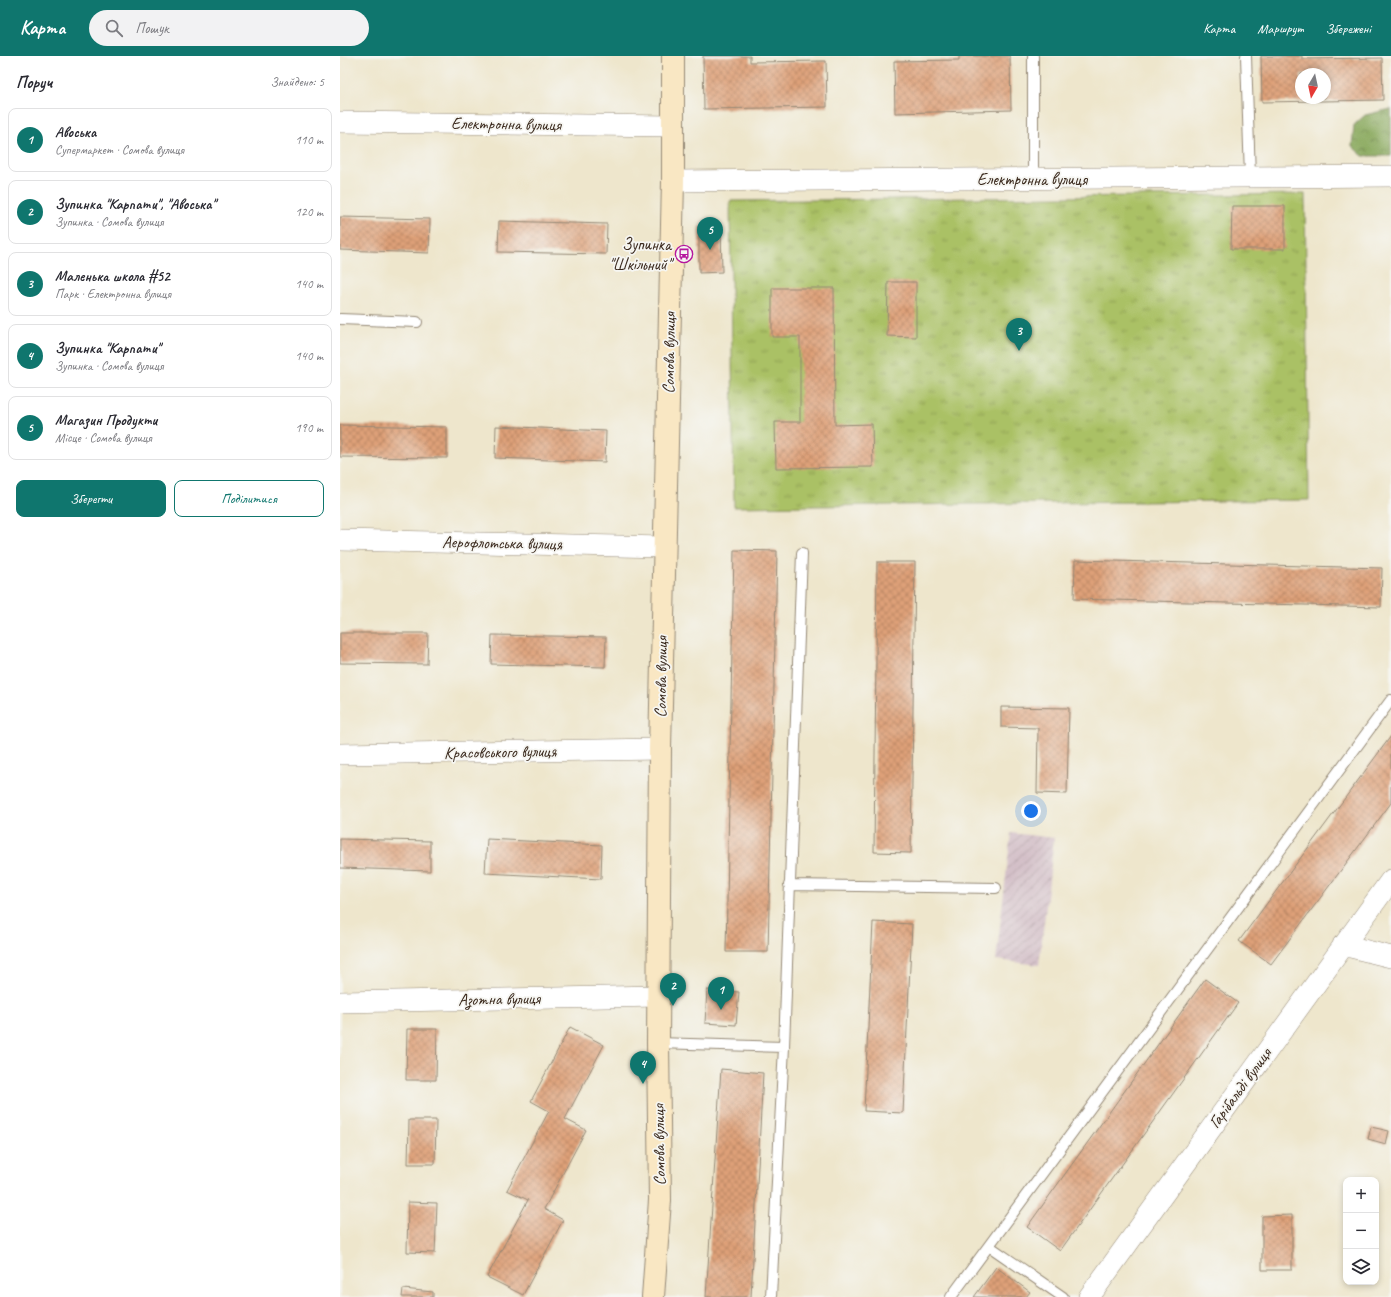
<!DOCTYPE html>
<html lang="uk">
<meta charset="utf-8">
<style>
:root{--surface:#fff;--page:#f2f2f3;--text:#2b2b33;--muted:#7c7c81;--line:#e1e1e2;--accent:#0f766e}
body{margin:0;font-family:Caveat,sans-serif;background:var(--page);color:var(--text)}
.controls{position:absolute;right:12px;bottom:12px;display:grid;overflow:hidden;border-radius:8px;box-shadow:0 2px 6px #0003}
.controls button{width:36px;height:36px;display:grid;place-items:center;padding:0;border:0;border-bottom:1px solid var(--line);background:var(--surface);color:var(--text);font:20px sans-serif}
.compass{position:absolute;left:955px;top:12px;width:36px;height:36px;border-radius:50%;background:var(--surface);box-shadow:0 2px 6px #0003;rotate:189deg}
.you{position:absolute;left:691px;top:755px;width:14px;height:14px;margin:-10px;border:3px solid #fff;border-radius:50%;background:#1a73e8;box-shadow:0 0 0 6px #1a73e833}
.badge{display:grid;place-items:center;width:26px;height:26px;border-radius:50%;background:var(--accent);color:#fff;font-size:13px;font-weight:700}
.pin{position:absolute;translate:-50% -33px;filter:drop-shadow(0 1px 2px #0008)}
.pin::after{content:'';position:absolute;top:21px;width:14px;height:12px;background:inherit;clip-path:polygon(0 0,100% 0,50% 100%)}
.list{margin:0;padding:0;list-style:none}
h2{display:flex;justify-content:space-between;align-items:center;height:52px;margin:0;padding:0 16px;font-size:17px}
h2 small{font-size:13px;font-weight:400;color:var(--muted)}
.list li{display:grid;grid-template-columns:26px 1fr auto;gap:12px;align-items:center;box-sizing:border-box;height:64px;margin:0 8px 8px;padding:0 8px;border:1px solid var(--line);border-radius:8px}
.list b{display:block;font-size:15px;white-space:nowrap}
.list p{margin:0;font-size:13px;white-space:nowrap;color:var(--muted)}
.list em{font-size:13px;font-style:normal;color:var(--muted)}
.actions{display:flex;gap:8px;padding:12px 16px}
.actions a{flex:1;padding:9px 0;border:1px solid var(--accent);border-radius:8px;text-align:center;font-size:14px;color:var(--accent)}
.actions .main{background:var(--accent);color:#fff}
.icon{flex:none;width:22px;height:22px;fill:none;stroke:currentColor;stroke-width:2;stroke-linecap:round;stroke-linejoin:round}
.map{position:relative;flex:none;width:1051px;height:1241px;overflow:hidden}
header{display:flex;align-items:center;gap:24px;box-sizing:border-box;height:56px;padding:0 20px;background:var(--accent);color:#fff}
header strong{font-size:19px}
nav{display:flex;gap:22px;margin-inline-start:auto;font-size:14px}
.search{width:280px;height:36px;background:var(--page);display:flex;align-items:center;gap:10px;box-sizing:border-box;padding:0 14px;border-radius:22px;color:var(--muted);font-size:15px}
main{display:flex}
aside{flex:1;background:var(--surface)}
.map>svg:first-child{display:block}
.industrial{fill:url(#industrial-furrows)}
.grass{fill:url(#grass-tufts);stroke:#727642}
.forest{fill:url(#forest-crowns);stroke:#61683c}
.building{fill:url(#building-cross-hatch);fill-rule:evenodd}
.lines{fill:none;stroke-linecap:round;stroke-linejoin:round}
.service-casing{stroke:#948875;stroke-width:12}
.minor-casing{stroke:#948875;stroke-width:22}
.secondary-casing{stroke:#948875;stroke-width:24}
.service{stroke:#fff;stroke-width:10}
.minor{stroke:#fff;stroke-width:21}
.secondary{stroke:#f9e7c3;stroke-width:22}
.labels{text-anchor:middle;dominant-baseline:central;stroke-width:3.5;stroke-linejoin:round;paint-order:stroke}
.street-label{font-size:17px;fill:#3b2a1e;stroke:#f6f6f2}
.poi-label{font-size:17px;fill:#3b2a1e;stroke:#f6f6f2;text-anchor:end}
</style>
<header>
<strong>Карта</strong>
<div class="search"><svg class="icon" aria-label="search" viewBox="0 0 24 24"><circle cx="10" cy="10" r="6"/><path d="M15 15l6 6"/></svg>Пошук</div>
<nav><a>Карта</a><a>Маршрут</a><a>Збережені</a></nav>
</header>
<main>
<aside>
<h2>Поруч<small>Знайдено: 5</small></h2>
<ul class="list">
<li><span class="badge">1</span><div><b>Авоська</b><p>Супермаркет · Сомова вулиця</p></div><em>110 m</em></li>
<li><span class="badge">2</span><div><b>Зупинка &quot;Карпати&quot;, &quot;Авоська&quot;</b><p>Зупинка · Сомова вулиця</p></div><em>120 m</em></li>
<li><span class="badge">3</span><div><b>Маленька школа #52</b><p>Парк · Електронна вулиця</p></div><em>140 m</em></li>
<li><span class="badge">4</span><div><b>Зупинка &quot;Карпати&quot;</b><p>Зупинка · Сомова вулиця</p></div><em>140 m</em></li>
<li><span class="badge">5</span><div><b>Магазин Продукти</b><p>Місце · Сомова вулиця</p></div><em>190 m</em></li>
</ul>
<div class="actions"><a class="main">Зберегти</a><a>Поділитися</a></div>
</aside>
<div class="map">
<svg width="1051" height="1241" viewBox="0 0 1051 1241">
<defs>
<pattern id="industrial-furrows" width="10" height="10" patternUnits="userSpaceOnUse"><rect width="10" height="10" fill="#d2bdc6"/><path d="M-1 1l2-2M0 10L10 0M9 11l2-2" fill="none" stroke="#ac9aa0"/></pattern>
<pattern id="grass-tufts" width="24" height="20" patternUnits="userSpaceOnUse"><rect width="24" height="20" fill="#aac165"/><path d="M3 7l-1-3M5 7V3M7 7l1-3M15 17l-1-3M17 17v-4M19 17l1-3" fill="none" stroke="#8c9d53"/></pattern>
<pattern id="forest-crowns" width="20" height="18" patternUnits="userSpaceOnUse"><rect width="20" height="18" fill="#87a75a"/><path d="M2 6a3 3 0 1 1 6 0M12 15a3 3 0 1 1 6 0" fill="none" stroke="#70884a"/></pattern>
<pattern id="building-cross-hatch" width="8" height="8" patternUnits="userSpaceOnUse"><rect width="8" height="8" fill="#dea078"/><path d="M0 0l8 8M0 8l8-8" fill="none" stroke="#b58362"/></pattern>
</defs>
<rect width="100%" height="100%" fill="#f6f6f2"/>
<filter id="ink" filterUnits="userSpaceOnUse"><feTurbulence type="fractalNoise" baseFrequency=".025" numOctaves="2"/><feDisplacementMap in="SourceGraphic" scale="8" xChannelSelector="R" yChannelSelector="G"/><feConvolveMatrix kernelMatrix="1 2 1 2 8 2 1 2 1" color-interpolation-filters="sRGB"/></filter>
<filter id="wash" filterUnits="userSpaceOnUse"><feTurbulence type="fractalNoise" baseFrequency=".012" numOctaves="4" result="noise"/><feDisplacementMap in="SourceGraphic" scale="16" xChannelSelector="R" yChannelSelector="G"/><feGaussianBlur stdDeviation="0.9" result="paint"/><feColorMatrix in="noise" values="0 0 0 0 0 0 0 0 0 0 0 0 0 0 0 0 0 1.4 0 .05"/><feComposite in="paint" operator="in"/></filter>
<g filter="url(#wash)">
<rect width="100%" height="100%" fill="#eee6cc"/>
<path class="industrial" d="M671,777L714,782L699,909L656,904Z"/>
<path class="grass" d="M965,138L969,444L394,451L390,145Z"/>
<path class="forest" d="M1051,53V100H1023L1012,90L1014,69L1025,59Z"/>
<g id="blocks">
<path class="building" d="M363,0H410V6L486,5L487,51L364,53Z
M619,0H670L671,54L555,57L554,5L619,4Z
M921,0H962V3L1042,2L1043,44L922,46ZM961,18H985V42H961Z
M892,150H945V193H891Z
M0,161L90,163L89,197L0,194Z
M159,165L267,168L266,198L158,196Z
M359,171H381L382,216L359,217Z
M548,226H576V281L547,280Z
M432,232H494L495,369L532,368L533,411L436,412L435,366H460V281H432Z
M0,369L107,371V402L0,401Z
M156,370L266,375L265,406L155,402Z
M394,494L437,495L428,896H386Z
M735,504L1042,512L1041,551L734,543Z
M537,506H575L571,797L534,796Z
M0,577H88L87,608L0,607Z
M152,579L266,581L265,611L151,608Z
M661,651L729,652L727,738L697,737L698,672L661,671Z
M1051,680V747L931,908L899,885Z
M0,783L90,785V815L0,812Z
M147,783L262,789L261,823L145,817Z
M533,866L572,868L563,1057L524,1055Z
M865,923L898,947L720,1195L687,1171Z
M367,934L399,936L396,969L365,967Z
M230,971L264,989L225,1063L246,1074L204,1153L223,1164L183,1239L147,1221L188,1144L167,1134L209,1055L191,1045Z
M67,973H97L96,1024H66Z
M381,1013L423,1017L411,1241H366Z
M69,1064H96L95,1108H68Z
M1031,1071L1049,1075L1046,1088L1028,1083Z
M68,1146L97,1147L95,1197L67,1196Z
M952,1159V1214H922V1160Z
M656,1211L690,1236L686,1241H634Z
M63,1233L93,1236V1241H62Z"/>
</g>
</g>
<g filter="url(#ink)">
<use href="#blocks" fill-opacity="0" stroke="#948875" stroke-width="1"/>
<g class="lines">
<defs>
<path id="service" d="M906,0L910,121
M693,123V0
M0,263L77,266
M449,829L656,832
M318,987L444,991L431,1241
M444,991L462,497
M649,1190L723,1241
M611,1241L1051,644"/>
<path id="minor" d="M0,66L333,70
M333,125L1051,120
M0,484L324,491
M0,698L320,693
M1003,889L1051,901
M0,946L319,940
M749,1241L1051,824"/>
<path id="secondary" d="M313,1241L320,1144L318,987L320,693L333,125V0"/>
</defs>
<use href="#service" class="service-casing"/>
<use href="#minor" class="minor-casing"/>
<use href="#secondary" class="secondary-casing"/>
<use href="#service" class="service"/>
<use href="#minor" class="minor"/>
<use href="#secondary" class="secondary"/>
</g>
</g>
<defs>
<symbol id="bus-ring" viewBox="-11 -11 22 22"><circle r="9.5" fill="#f6f6f2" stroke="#b5179e" stroke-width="1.5"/><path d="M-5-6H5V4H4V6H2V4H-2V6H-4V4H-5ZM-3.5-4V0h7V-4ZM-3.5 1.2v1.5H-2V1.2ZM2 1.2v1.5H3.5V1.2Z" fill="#b5179e"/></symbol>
</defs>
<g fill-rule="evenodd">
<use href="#bus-ring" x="334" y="188" width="20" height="20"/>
</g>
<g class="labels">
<g class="street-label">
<text transform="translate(166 68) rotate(1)">Електронна вулиця</text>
<text x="692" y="123">Електронна вулиця</text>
<text transform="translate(329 297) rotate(-89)">Сомова вулиця</text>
<text transform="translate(162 487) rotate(1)">Аерофлотська вулиця</text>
<text transform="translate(321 621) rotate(-89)">Сомова вулиця</text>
<text transform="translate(160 696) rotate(-1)">Красовського вулиця</text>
<text transform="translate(159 943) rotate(-1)">Азотна вулиця</text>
<text transform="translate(900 1032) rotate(-54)">Гарібальді вулиця</text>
<text transform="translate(319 1089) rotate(-91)">Сомова вулиця</text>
</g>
<g class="poi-label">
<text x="331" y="188">Зупинка<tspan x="331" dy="20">"Шкільний"</tspan></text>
</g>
</g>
</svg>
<div class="controls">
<button>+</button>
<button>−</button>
<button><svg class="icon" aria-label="layers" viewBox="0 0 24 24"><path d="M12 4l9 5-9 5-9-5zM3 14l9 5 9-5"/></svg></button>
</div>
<svg class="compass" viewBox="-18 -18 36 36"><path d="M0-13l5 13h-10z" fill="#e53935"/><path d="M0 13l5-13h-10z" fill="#7c7c81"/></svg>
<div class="you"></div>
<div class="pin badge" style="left:381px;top:954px">1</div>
<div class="pin badge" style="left:333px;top:950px">2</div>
<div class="pin badge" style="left:679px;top:295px">3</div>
<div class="pin badge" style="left:303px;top:1028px">4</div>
<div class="pin badge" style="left:370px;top:194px">5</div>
</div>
</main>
